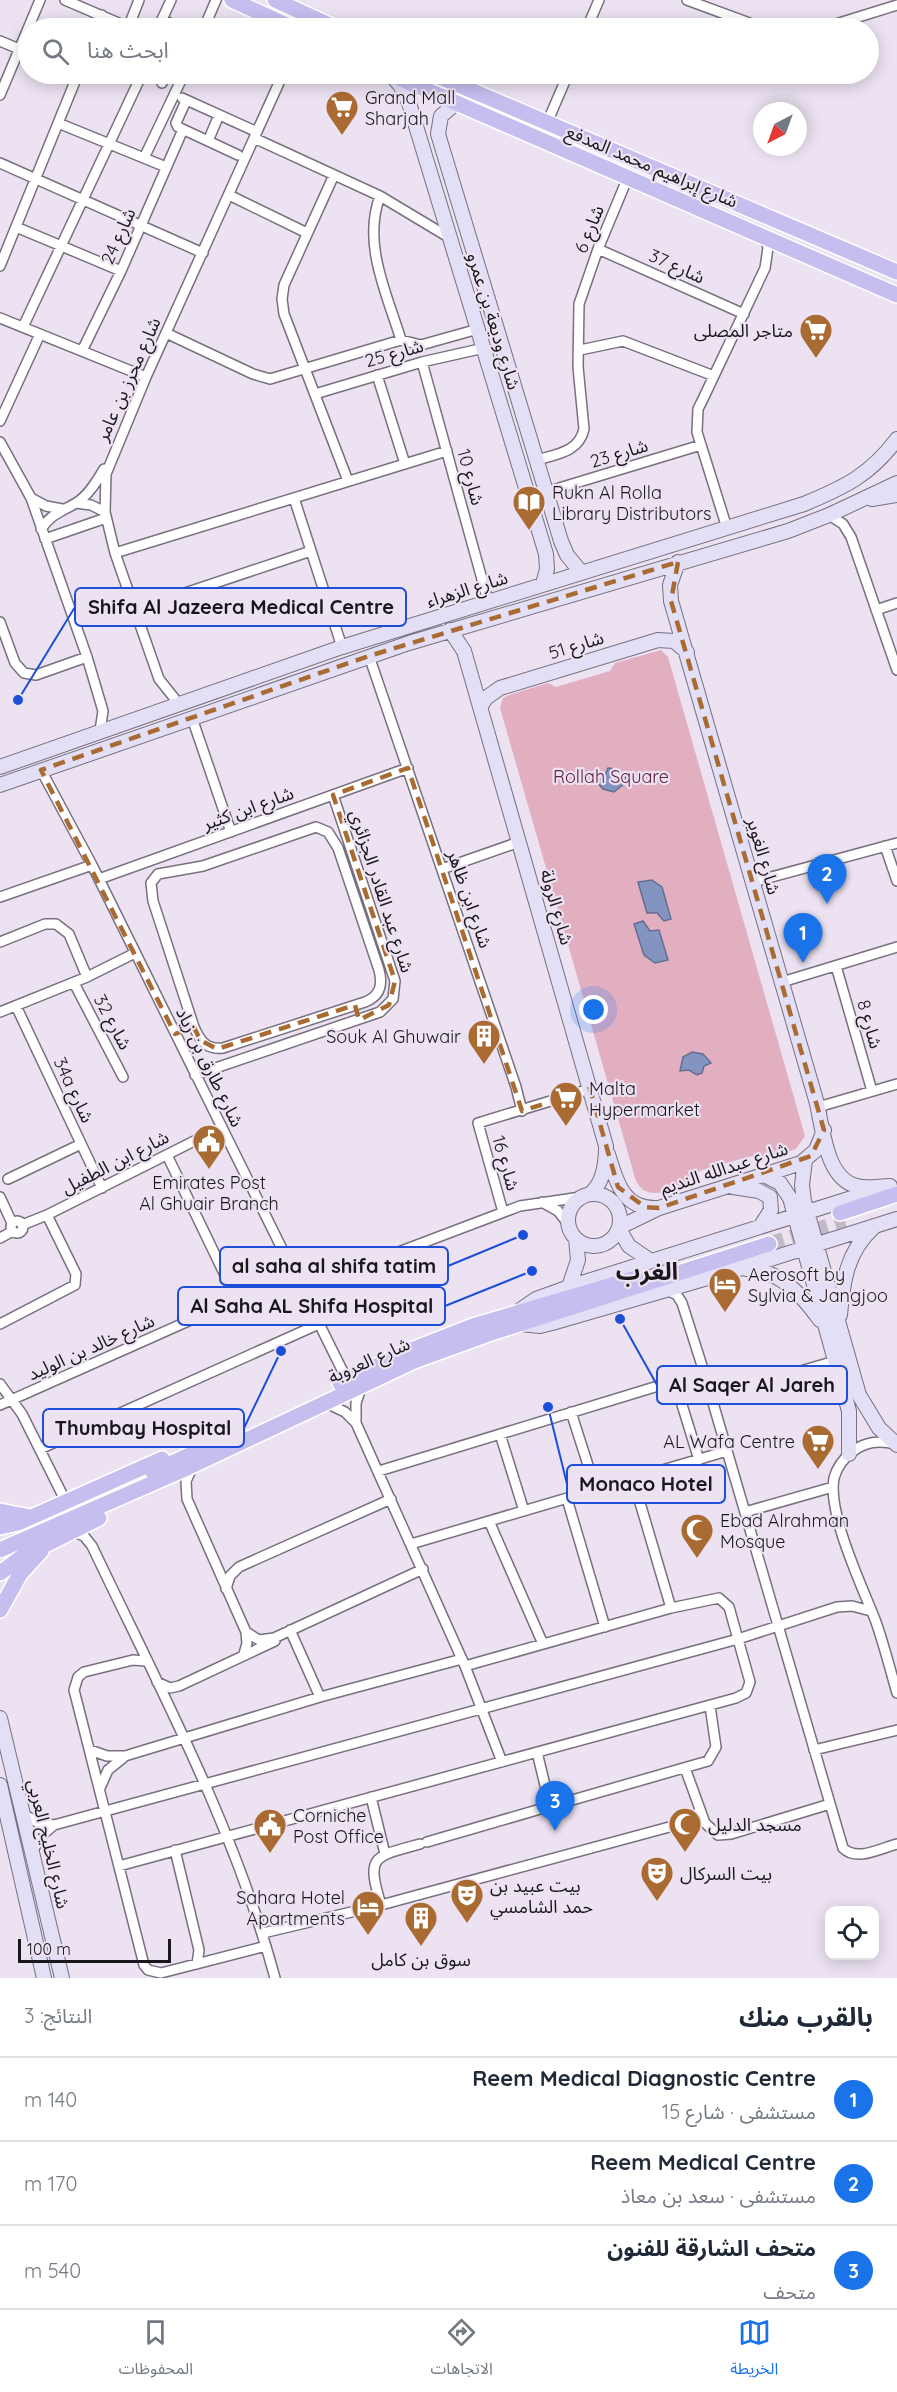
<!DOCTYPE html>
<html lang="ar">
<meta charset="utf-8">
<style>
:root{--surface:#fff;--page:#f6f6f7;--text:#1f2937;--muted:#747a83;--line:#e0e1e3;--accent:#1a73e8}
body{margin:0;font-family:Quicksand,"Noto Sans Arabic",sans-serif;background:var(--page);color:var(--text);direction:rtl}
.controls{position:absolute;right:18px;bottom:18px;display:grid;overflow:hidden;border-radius:12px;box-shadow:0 3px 15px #0003}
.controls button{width:54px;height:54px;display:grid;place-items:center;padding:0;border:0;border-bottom:2px solid var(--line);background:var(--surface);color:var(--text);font:30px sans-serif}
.compass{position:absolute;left:753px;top:102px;width:54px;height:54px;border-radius:50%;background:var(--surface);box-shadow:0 3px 15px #0003;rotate:221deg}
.scale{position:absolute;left:18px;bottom:15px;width:153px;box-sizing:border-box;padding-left:6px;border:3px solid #1a171c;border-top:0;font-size:16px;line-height:21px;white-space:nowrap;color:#1a171c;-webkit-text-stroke:4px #ece2f2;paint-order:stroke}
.you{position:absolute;left:594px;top:1010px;width:21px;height:21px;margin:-15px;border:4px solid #fff;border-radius:50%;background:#1a73e8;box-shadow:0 0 0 9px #1a73e833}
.badge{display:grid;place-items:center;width:39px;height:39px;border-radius:50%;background:var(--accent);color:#fff;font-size:20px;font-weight:700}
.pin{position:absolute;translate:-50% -50px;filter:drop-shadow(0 2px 3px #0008)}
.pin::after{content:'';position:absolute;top:32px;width:21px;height:18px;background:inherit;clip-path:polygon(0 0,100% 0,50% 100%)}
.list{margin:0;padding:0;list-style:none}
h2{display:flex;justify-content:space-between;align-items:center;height:78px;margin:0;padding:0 24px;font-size:26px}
h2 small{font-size:20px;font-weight:400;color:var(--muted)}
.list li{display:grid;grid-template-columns:39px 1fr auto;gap:18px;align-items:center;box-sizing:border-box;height:84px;padding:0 24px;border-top:2px solid var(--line)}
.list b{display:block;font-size:22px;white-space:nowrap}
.list p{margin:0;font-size:20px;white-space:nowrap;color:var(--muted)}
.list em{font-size:20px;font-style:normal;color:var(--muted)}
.icon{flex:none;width:33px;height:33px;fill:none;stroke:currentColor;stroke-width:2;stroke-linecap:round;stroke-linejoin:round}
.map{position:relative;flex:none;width:897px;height:1978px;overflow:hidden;direction:ltr}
.search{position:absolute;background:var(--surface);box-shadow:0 3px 15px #0003;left:18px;right:18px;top:18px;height:66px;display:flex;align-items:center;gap:15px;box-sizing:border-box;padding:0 21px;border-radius:33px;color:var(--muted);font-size:22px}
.sheet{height:330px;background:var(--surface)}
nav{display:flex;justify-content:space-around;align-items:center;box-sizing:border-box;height:84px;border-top:2px solid var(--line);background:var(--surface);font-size:16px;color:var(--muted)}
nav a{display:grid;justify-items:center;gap:3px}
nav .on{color:var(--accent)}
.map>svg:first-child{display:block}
.green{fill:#e2afc1}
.water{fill:#8394c1;stroke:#646e90;stroke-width:1.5}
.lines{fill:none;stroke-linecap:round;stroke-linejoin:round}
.primary-tunnel{stroke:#c2b9c7;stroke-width:15;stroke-dasharray:15 8;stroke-linecap:butt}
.street-casing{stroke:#78707e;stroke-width:12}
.secondary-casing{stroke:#78707e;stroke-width:16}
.primary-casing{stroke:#fff;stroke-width:18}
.street{stroke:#fff;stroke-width:9}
.secondary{stroke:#e2dff7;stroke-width:14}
.primary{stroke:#c6beee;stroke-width:15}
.marked{fill:none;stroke:#aa6b32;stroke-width:4.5;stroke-dasharray:12 8;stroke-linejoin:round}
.labels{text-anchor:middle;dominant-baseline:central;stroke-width:4.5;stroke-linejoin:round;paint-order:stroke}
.poi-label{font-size:18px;fill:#1a171c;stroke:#ece2f2;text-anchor:start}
.street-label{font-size:18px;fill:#1a171c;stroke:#ece2f2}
.park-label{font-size:18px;fill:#62203e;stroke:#ece2f2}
.district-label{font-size:24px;font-weight:bold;fill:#1a171c;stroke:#ece2f2}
.leader{fill:none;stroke:#1d4ed8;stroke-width:2}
.callout-dot{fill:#1d4ed8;stroke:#ece2f2;stroke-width:2}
.callout{fill:#ece2f2;stroke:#1d4ed8;stroke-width:2}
.callout-label{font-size:20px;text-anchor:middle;font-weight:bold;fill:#1a171c}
</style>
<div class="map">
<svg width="897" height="1978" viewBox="0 0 897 1978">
<rect width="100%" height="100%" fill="#ece2f2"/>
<path class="green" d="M661,650L668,657L805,1136L796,1149L759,1161L751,1156L696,1172L689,1184C671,1189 648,1203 636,1181L500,708L503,698L509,695L548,683L556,687L610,671L615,663Z"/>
<path class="water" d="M608,768L615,769L619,774L626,772L625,783L614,792L603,789L596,781L604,778Z
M652,880L662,887L671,919L664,921L657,913H647L638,882Z
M643,921L650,931L659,930L668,960L655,963L644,955L634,924Z
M692,1052L703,1054L711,1063L704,1066L702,1073L697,1075L689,1070L680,1071L683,1057Z"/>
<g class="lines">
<path class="primary-tunnel" d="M769,1244L845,1221"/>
<defs>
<path id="street" d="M65,0L130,28
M687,0L763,28
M162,19L179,28
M97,28L102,15
M128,28L139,0
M158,28L171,0
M204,28L216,0
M587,28L599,0
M823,28L897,5
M0,41L19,49
M162,83L166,74
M0,95L40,0
M182,98L257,132
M186,101L176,123L178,127L238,155
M58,123L166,167
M547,123L568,74
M254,138L380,196L450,238
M208,141L219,115
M144,158L184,74
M0,163L203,253
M334,175L284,285L282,299L284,314L348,481
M229,195L307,233
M380,196C362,244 387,294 401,340
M16,227L121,271
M598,249L744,314
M0,266L78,74
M0,318L146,377
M23,327L142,74
M166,333L253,374L270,379L401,340L421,345L478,329
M580,350L623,341L714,376
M82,351L121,271L181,134
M422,362L488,601
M377,375L405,464
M315,394L422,362L484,348
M0,421L40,334
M0,442L31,498L87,657L103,711L100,731
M537,460C557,454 579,452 584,429L578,367L579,304L598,249L628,177
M546,492L701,445
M31,498L46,506L62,509
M294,498L342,647
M76,503L91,505L105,512
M829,515L843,524L851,537L897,670
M727,528L697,432L698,409L703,399L765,268L768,248L765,236
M41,529C51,514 61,512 76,503C88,496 97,481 104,469
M45,539L106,518
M115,553L447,451
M134,610L311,551
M876,610L897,603
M0,622L15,663L24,673L36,675L87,657
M369,656L516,1087L522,1111
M179,704L159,679L115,553L105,512L106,474L146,377L283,74
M192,718L231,832
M41,770L92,865L347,1380
M316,827L328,832L338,848L379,970C383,985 380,996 365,1002L223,1048C207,1050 200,1041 194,1027L153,901L151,883L158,874L203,866Z
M885,846L897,881
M442,869L519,842
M99,879L408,768
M753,882L897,843
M0,897L92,865
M0,942L45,924H56L69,934L87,977
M836,966L872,1091
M782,982L897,947
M74,983L123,1077
M16,1006L102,1188
M0,1012L87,977L135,953
M195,1075L380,1012L393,999L395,981L333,795
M818,1107L897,1084
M167,1155L237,1300
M8,1179L81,1144
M0,1197L12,1223
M542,1202L558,1211L569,1225
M503,1212L478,1123L590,1089
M11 1227a6 6 0 1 1 12 0a6 6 0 1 1-12 0Z
M22,1225L47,1215L222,1127
M0,1238L13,1231
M301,1289L520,1206L581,1197
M669,1291L677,1295L682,1303L704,1372L843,1848C857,1862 881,1848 897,1844
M0,1324L75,1285L76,1274L47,1215
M675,1382L699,1460
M0,1384L22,1414L66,1502
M711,1397L835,1361
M324,1402L345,1412L356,1423L465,1666L502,1762
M0,1405L294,1274
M571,1412L596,1490
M356,1423V1403L362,1385
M500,1434L524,1511
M895,1444C880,1440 864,1442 852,1452C843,1459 837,1467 834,1478C827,1514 863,1588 876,1622C884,1645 890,1669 897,1693
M40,1449L319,1324
M192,1468L186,1481L187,1499L246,1632L247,1643L244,1654
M379,1471L704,1372
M633,1479L671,1608
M567,1499L605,1627
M745,1512L833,1487
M489,1521L543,1644
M72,1531L84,1536L92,1546C159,1687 234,1826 275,1978
M411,1544L727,1451
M226,1589L230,1576L239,1567L391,1499
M290,1630L320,1697
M246,1632L259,1640L274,1638L423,1569
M146,1661L133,1660L84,1672L78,1677L74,1690L144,1965L148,1970L161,1973L266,1946
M157,1682L170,1688L179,1686L275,1641
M90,1750L107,1756H125L320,1697L462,1659
M814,1750L897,1730
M537,1752L550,1806
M685,1768L705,1823L718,1835L731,1834L830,1804
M100,1788L108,1770L123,1758
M371,1797L385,1854
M541,1809L708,1761L716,1747L710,1706
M23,1814L37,1822L54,1825
M427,1842L537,1810
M175,1850L199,1950L197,1964
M32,1852L41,1836L54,1825L738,1639L837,1607L852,1606L871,1611
M119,1866L736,1698L746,1693L750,1682L729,1607L719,1598L671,1608L465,1666
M381,1905C366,1855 373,1857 420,1844
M263,1933L381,1905L684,1823L694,1818L700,1810"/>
<path id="secondary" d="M390,74L400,85L409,103L546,554L547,569L543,584
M455,104L441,116L438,134L561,541L567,555L581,572
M872,499L897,495
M678,562L670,585L671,601L816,1100C823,1126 825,1179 857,1186C867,1189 879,1186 890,1186
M450,630L464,651L606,1146C606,1162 604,1183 590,1194
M480,707L486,698L500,688L658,640L674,641L687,652
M0,767L342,647L804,504C845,487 870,475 897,439
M0,785L409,643L788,531L829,515L897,483
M608,1154C616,1181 623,1210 658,1208
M805,1160L802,1185L804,1201L859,1395L879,1428L897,1445
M764,1175L780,1183L790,1198L849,1411V1454
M733,1187L759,1191L770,1197L771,1210L760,1227
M568 1220a26 26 0 1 1 52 0a26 26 0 1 1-52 0Z
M620,1227L659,1208L801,1163L816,1150L824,1130
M619,1229L629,1246L651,1261
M746,1269C780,1270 801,1294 820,1320
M569,1287L578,1260L576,1239
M520,1310L536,1299L569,1287L874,1191
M840,1315C843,1281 847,1251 874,1227
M521,1324L540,1326L552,1323L742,1268L897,1219
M0,1718L62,1978
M0,1785L44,1978"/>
<path id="primary" d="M232,0L293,28
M275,0L336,28
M390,74L897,295
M433,74L897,272
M840,1213L897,1194
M340,1383L409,1351L473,1326L636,1278
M153,1472L234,1434
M0,1511L30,1517
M0,1527L18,1523L162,1459
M0,1550L185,1469L414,1361L494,1332L769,1244
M0,1573L23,1556L99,1518
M0,1610L20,1574L41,1551"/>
</defs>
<use href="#street" class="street-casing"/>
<use href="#secondary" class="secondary-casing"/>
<use href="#primary" class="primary-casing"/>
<use href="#street" class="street"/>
<use href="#secondary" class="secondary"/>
<use href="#primary" class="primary"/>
</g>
<path class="marked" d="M678,562L671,601L824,1130L811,1156L659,1208L645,1207L618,1187L590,1089L522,1111L408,768L333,795L395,981L389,1005L359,1020L355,1005L217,1049L200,1040L194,1027L175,1034L41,770L369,656Z"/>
<defs>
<symbol id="supermarket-pin" viewBox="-11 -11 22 30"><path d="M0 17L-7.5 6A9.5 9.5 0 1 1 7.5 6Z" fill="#aa6b32" stroke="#ece2f2"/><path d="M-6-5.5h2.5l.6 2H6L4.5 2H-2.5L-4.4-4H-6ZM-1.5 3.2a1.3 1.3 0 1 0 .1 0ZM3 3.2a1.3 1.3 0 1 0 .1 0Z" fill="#fff"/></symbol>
<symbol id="library-pin" viewBox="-11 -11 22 30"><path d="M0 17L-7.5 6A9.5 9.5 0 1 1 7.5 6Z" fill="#aa6b32" stroke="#ece2f2"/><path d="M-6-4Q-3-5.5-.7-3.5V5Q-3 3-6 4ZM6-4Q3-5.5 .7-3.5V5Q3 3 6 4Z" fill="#fff"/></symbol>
<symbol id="building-pin" viewBox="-11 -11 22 30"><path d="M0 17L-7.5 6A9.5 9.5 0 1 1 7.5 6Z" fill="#aa6b32" stroke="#ece2f2"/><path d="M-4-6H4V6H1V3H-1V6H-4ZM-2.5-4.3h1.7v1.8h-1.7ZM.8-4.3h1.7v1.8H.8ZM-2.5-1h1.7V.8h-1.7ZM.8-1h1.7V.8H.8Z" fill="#fff"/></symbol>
<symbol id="civic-pin" viewBox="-11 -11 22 30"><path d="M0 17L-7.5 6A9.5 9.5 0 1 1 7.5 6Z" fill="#aa6b32" stroke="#ece2f2"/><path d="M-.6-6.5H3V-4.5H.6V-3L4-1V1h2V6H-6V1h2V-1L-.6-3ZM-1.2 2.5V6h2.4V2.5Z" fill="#fff"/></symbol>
<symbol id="hotel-pin" viewBox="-11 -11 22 30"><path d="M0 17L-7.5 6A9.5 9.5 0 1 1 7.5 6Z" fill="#aa6b32" stroke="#ece2f2"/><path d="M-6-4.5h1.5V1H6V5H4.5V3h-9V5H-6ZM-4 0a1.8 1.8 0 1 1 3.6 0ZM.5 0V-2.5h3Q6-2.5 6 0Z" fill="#fff"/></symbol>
<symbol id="mosque-pin" viewBox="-11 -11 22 30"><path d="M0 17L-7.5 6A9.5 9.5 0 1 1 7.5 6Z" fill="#aa6b32" stroke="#ece2f2"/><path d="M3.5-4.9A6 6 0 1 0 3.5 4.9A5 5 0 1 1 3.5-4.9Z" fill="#fff"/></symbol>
<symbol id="theatre-pin" viewBox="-11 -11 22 30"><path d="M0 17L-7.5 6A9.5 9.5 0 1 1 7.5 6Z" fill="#aa6b32" stroke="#ece2f2"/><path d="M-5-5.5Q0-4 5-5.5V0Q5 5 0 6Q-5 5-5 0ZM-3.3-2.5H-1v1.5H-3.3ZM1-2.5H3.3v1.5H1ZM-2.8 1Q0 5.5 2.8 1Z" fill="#fff"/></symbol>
</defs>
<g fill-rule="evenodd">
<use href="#supermarket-pin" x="323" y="88" width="38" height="52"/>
<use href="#supermarket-pin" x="797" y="311" width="38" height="52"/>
<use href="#library-pin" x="510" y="483" width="38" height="52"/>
<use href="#building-pin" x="465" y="1017" width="38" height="52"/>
<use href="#supermarket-pin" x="547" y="1079" width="38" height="52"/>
<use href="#civic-pin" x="190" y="1122" width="38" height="52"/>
<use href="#hotel-pin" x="706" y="1265" width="38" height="52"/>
<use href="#supermarket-pin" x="799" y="1422" width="38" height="52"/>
<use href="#mosque-pin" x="678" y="1511" width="38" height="52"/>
<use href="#mosque-pin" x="666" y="1805" width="38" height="52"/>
<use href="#civic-pin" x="251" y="1806" width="38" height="52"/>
<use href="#theatre-pin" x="638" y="1854" width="38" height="52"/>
<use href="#theatre-pin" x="448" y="1876" width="38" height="52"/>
<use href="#hotel-pin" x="349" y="1888" width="38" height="52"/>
<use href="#building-pin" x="402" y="1899" width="38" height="52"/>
</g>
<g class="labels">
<g class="poi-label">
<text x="365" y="97">Grand Mall<tspan x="365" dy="21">Sharjah</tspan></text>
<text x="793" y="330" text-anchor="end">متاجر المصلى</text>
<text x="552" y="492">Rukn Al Rolla<tspan x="552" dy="21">Library Distributors</tspan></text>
<text x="461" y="1036" text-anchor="end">Souk Al Ghuwair</text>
<text x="589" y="1088">Malta<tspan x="589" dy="21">Hypermarket</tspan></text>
<text x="209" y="1182" text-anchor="middle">Emirates Post<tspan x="209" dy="21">Al Ghuair Branch</tspan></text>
<text x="748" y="1274">Aerosoft by<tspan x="748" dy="21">Sylvia &amp; Jangjoo</tspan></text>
<text x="795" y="1441" text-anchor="end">AL Wafa Centre</text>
<text x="720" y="1520">Ebad Alrahman<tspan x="720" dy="21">Mosque</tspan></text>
<text x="293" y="1815">Corniche<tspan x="293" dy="21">Post Office</tspan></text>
<text x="708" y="1824">مسجد الدليل</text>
<text x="680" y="1873">بيت السركال</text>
<text x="490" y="1885">بيت عبيد بن<tspan x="490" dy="21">حمد الشامسي</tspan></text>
<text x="345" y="1897" text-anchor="end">Sahara Hotel<tspan x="345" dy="21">Apartments</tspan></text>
<text x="421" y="1959" text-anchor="middle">سوق بن كامل</text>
</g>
<g class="street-label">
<text transform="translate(652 166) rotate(23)">شارع إبراهيم محمد المدفع</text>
<text transform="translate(589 229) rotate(-68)">شارع 6</text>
<text transform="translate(118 236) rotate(-66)">شارع 24</text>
<text transform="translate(677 266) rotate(24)">شارع 37</text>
<text transform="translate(494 321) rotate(73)">شارع وديعة بن عمرو</text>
<text transform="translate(394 353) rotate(-16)">شارع 25</text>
<text transform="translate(128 379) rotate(-66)">شارع محرز بن عامر</text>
<text transform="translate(619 453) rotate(-17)">شارع 23</text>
<text transform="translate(471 477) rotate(75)">شارع 10</text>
<text transform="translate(467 589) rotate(-17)">شارع الزهراء</text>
<text transform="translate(576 645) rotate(-17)">شارع 51</text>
<text transform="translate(248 808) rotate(-20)">شارع ابن كثير</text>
<text transform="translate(764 856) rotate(74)">شارع الغوير</text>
<text transform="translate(382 891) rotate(72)">شارع عبد القادر الجزائري</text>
<text transform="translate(470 899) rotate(71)">شارع ابن ظاهر</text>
<text transform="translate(557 907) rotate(74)">شارع الرولة</text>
<text transform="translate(113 1022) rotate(62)">شارع 32</text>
<text transform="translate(870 1024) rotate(74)">شارع 8</text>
<text transform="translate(210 1067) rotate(64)">شارع طارق بن زياد</text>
<text transform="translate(74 1090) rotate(65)">34a شارع</text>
<text transform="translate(115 1162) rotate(-27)">شارع ابن الطفيل</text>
<text transform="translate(506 1163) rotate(74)">شارع 16</text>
<text transform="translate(724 1168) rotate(-18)">شارع عبدالله النديم</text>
<text transform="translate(91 1347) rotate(-24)">شارع خالد بن الوليد</text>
<text transform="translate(369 1360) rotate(-24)">شارع العروبة</text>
<text transform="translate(49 1844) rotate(77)">شارع الخليج العربي</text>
</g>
<g class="park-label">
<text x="611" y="776">Rollah Square</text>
</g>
<g class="district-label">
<text x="647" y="1271">الغرب</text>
</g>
</g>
<path class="leader" d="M18 700L75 607M523 1235L448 1266M532 1271L445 1306M620 1319L657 1385M281 1351L244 1428M548 1407L567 1484"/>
<g class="callout-dot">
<circle cx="18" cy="700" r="6"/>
<circle cx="523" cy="1235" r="6"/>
<circle cx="532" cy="1271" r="6"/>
<circle cx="620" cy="1319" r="6"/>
<circle cx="281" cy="1351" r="6"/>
<circle cx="548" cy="1407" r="6"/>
</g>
<g class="callout">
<rect x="75" y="588" width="331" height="38" rx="6"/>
<rect x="220" y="1247" width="228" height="38" rx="6"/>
<rect x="178" y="1287" width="267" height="38" rx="6"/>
<rect x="657" y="1366" width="190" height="38" rx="6"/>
<rect x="43" y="1409" width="201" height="38" rx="6"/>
<rect x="567" y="1465" width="158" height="38" rx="6"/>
</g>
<g class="callout-label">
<text x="241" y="614">Shifa Al Jazeera Medical Centre</text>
<text x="334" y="1273">al saha al shifa tatim</text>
<text x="312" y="1313">Al Saha AL Shifa Hospital</text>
<text x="752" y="1392">Al Saqer Al Jareh</text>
<text x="143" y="1435">Thumbay Hospital</text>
<text x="646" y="1491">Monaco Hotel</text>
</g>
</svg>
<div class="controls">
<button><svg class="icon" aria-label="locate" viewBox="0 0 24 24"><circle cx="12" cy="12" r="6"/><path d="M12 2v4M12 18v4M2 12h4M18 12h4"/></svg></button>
</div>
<svg class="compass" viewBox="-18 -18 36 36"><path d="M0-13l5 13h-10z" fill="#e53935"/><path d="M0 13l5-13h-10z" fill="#747a83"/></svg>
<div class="scale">100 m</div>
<div class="you"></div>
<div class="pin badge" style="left:803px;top:963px">1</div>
<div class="pin badge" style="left:827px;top:904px">2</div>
<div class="pin badge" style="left:555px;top:1831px">3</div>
<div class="search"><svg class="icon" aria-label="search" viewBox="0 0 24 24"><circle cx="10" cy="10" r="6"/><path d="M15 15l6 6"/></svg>ابحث هنا</div>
</div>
<section class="sheet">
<h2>بالقرب منك<small>النتائج: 3</small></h2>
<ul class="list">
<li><span class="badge">1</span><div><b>Reem Medical Diagnostic Centre</b><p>مستشفى · شارع 15</p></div><em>140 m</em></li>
<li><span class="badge">2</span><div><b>Reem Medical Centre</b><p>مستشفى · سعد بن معاذ</p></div><em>170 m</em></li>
<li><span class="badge">3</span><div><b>متحف الشارقة للفنون</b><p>متحف</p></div><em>540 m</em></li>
</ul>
</section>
<nav>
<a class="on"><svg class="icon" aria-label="map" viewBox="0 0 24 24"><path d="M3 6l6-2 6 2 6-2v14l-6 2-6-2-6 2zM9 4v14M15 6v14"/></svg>الخريطة</a>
<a><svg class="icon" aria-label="directions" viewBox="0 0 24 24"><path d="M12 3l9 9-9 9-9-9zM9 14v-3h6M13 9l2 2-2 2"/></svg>الاتجاهات</a>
<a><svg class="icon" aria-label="saved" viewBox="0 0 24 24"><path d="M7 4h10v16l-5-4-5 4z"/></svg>المحفوظات</a>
</nav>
